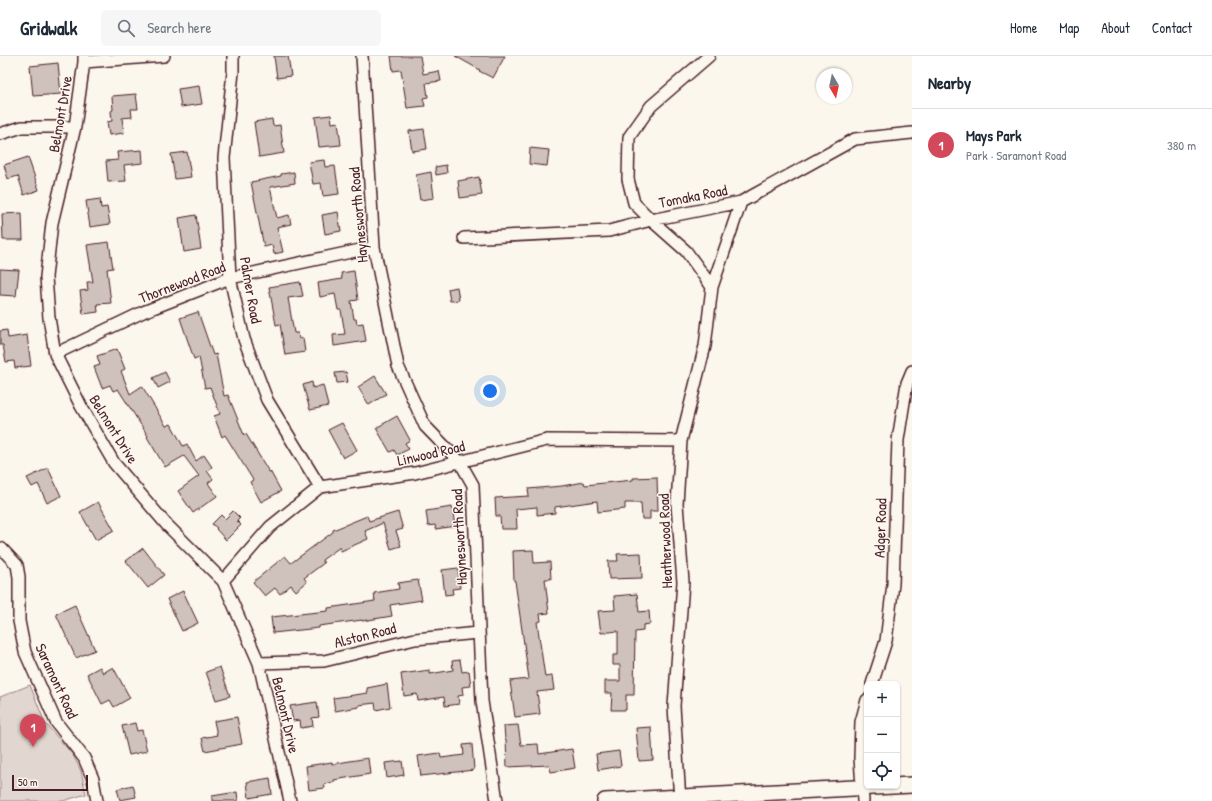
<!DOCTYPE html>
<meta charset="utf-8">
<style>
:root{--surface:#fff;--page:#f6f6f7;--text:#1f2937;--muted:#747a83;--line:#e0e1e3;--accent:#d1495b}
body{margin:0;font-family:"Patrick Hand",sans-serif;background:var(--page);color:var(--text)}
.controls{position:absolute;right:12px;bottom:12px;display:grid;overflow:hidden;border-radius:6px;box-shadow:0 1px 3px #0004}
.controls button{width:36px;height:36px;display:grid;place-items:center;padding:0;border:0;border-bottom:1px solid var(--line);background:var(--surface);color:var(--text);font:20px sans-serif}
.compass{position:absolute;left:816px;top:12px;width:36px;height:36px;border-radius:50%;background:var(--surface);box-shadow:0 1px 3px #0004;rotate:171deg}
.scale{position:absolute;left:12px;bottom:10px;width:76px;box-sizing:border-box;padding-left:4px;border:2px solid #4a1f2b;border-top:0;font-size:11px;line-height:14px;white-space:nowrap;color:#4a1f2b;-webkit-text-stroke:3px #fbf7ec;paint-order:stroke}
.you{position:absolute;left:490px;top:335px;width:14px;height:14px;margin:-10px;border:3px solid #fff;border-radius:50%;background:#1a73e8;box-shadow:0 0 0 6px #1a73e833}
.badge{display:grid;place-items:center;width:26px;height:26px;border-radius:50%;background:var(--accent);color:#fff;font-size:13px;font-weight:700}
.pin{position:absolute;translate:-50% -33px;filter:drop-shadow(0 1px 2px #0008)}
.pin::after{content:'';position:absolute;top:21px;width:14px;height:12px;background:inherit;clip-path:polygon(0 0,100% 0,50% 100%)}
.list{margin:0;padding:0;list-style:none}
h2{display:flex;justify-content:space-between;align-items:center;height:52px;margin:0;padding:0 16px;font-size:17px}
h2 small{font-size:13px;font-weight:400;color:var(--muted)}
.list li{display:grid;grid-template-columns:26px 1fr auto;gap:12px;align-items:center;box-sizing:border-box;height:72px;padding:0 16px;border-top:1px solid var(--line)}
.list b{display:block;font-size:15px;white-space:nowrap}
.list p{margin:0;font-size:13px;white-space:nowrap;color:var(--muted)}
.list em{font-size:13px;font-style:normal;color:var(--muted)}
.icon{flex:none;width:22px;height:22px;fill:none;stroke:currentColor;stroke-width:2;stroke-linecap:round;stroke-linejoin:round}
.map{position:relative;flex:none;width:912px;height:745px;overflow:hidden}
header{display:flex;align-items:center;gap:24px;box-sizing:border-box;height:56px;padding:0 20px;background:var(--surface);border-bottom:1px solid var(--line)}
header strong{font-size:19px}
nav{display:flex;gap:22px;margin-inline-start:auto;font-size:14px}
.search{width:280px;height:36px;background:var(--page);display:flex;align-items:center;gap:10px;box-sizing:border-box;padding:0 14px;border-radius:6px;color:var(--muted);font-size:15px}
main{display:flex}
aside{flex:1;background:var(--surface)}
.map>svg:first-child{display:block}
.green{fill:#e2d7d0;stroke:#967b7e}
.building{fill:#cfc2bc;stroke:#4a1f2b}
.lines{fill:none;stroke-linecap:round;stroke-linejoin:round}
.minor-casing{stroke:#4a1f2b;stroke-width:14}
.secondary-casing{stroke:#4a1f2b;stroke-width:18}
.minor{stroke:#fbf7ec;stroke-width:11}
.secondary{stroke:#fbf7ec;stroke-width:15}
.labels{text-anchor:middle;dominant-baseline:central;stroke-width:3;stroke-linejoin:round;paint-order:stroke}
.street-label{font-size:15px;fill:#4a1f2b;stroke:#fbf7ec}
</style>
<header>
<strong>Gridwalk</strong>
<div class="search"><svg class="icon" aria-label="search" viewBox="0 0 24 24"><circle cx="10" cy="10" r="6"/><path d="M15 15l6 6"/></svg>Search here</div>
<nav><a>Home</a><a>Map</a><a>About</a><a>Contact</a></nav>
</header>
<main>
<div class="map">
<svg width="912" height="745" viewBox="0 0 912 745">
<rect width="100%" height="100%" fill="#fbf7ec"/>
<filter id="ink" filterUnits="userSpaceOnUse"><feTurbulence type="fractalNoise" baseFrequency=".025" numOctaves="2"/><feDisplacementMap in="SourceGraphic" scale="8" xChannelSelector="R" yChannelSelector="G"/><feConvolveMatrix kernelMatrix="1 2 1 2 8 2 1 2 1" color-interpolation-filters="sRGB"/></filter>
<g filter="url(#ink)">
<path class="green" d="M30,629L45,667L73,699L81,715L86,738L63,745H0V641Z"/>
<path class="building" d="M274,0H288L291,20L277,22Z
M391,0H420L423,18L439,15L441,25L426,27L428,41L423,42L425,50L407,52L401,14L393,15Z
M455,0H505L493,22L479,15L480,14Z
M58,7L61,38L33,40L30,10Z
M199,30L202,48L181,51L178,33Z
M136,38L138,53H131L132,61L122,62L124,77L109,79L107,66L112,65L111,55L113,54L112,40Z
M331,59L332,67L338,66L341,89L319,91L315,61Z
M272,63L273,70L280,69L284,97L259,101L254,66Z
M424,73L427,93L412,95L409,75Z
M530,92L549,94L547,110L529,108Z
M142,94L143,107L124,109L126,125L108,126L106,105L118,104L117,96Z
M187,96L191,121L175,123L171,98Z
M28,101L39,134L24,139L18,120L8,123L4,109Z
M324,104L325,111L335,110L339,138L323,140L321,127L313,128L309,106Z
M446,109L447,117L436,119L435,111Z
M294,116L295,127L270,131L277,162L289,159L291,168L277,171L283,196L274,198L272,189L264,191L251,126L281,120V118Z
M431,116L434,142L420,144L416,119Z
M479,121L482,139L460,142L458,125Z
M100,143L101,152L107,151L110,168L90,171L86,145Z
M338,156L341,175L325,178L322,159Z
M22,157L23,184H3L2,158Z
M196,159L201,193L184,196L179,162Z
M109,186L113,212L107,213L111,247L97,248L98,256L83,258L80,235L88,234L87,226H93L87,189Z
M0,213L19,214L16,240L0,239Z
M354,215L358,244L351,245L354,263H356L357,268L363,267L366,285L334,290L333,279L345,278L341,254H338L335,238L320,241L318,227L342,223L341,217Z
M300,226L303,240L288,242L294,277H298L299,283L303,282L305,296L285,299L280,268L276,269L269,231Z
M457,231L459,244L450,245L448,233Z
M198,256L213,299L216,298L224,340L228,339L244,379L246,378L269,416L270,415L281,435L261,446L250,426L253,424L225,379L222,381L214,360L220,358L210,331L205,332L199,301L194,303L180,262Z
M7,274L8,282L27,279L31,310L15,312L14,305L6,306L3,289H0V275Z
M117,293L125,313L121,315L130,338L142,330L166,370L171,368L183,390L187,388L196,405L204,399L212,411L207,415L213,423L208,427L217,440L193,457L178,435L199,420L184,400L165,411L147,381L148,380L118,333L113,335L110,329L102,332L94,311L100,309L97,300Z
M165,316L170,326L158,332L153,322Z
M346,316L348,326L337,327L335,317Z
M375,320L386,338L369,349L358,331Z
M312,326L313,332L323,329L328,350L310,354L303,329Z
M397,360L410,384L405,387L409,393L397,399L394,394L390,396L376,372Z
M342,367L357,394L343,402L328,374Z
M48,412L61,440L47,447L38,428L32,431L27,422Z
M657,421L658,455H650V463H642L641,447H625V453L598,456L597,445L555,451V457L537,459V451L516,453L517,473H501L500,460H496L495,442L529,440L528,433L562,430L584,426L585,429L633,424V422Z
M98,446L114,474L96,484L80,456Z
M452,451L455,470L436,473L435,469L428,470L426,455Z
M233,455L240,462L237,465L241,469L226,484L216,473L217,472L212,468L221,459L225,463Z
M398,456L403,473L396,475L401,490L391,493L383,467L365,475L368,483L341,495L340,491L322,504L324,507L304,522L307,526L296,535L291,529L280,538L275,532L265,540L253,526L285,500L291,507L333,476V474L367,460L369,465Z
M143,492L164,519L148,532L126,505Z
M533,494L534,507L550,506L551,523H545L549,557L540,558L541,565L537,566L545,621L552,620L554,634L537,636L540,658L515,661L510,625L529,623L515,525H514L513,495Z
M641,497L642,522L609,523L608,505H618L617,498Z
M458,512L460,532L452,533L453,538L445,539L442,514Z
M418,524L422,544L390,549L392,560L362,565V564L319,570V572L273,577L271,561L328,555V552L375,545L374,537L399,533L398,527Z
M183,535L198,567L182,575L167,543Z
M637,538L639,556L649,555L650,568L643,569V575L635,576L634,639H626V654H611L612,637H605V625H620V609H613V599H618V575L601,577L598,555L615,554L614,540Z
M75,549L95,594L76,602L56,558Z
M460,604L462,616L469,615L471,630L462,631L463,639L458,640L459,648L445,650L444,641L418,645L417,638L404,640L401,618L430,614V618L453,614L452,605Z
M100,611L103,617L113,611L130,642L114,651L110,644L102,648L87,618Z
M220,611L230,640L216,644L206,616Z
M387,628L390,651L376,654L375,647L359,649V651L335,655L333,642L368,637L367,632Z
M317,646L319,661L312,662L313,670L301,672L300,664L293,665L290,650Z
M237,661L242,688L205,695L202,682L217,679L214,665Z
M135,667L137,675L142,674L147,695L129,699L122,670Z
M518,669L521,689L538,688L539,698L572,693L575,712L551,716L549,709L507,711L506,683H505L504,670Z
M651,671L653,704L639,705L636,672Z
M472,688L474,714L421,720L418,700L440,697L441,702L464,699L463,689Z
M619,695L621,710L598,714L596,698Z
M368,702L370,718L334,724V726L324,728L325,732L309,734L306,710L332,706V708Z
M402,705L404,719L387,722L385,707Z
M270,722L272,738L249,742L247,726Z
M133,729L136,741L120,744L117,733Z
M237,736L238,745H212V740Z"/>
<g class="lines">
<defs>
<path id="minor" d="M84,0V6L75,71L52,167L46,221L49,262L55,298L81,350L114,407L166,468L223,525L259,607L290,745
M233,0V16L224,102L230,222L244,283L267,344L320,431
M362,0L374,191L398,310L425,370L460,406L473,429L482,645L497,745
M709,0L651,50L629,81L628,123L634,147L651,164L686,195L712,231
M84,6L164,0
M0,78L22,71H75
M464,182L609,175L651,164L741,146L855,83L912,77
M55,298L143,256L230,222L374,191
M0,492L2,493L17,509L19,521V565L25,596L56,666L84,702L93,723L97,745
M223,525L270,471L320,431L415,417L547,384L681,385
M259,607L324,605L415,583L478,577
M872,628L886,585L893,528L898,384L907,327L912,315
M680,745L674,650L683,526L677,448L681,385L705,290L712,231L741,146
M863,745L860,702L861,666L867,644"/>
<path id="secondary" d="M605,745L912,729"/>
</defs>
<use href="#minor" class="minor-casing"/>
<use href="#secondary" class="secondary-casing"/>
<use href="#minor" class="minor"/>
<use href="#secondary" class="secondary"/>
</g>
</g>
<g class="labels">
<g class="street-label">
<text transform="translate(60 58) rotate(-80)">Belmont Drive</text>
<text transform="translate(693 140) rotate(-11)">Tomaka Road</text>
<text transform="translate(358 159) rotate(-95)">Haynesworth Road</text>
<text transform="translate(182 226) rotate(-21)">Thornewood Road</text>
<text transform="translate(251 234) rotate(80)">Palmer Road</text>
<text transform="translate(114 373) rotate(58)">Belmont Drive</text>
<text transform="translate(431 397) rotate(-13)">Linwood Road</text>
<text transform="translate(880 472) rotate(-88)">Adger Road</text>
<text transform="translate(459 481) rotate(-93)">Haynesworth Road</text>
<text transform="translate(665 485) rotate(-92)">Heatherwood Road</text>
<text transform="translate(365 579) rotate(-14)">Alston Road</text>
<text transform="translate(57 625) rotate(65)">Saramont Road</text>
<text transform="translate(286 659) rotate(77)">Belmont Drive</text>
</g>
</g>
</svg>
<div class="controls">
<button>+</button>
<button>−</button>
<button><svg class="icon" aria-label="locate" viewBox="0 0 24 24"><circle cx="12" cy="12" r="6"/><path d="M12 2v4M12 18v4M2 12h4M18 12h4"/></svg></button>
</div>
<svg class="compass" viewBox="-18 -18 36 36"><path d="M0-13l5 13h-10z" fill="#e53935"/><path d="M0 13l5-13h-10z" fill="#747a83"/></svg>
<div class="scale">50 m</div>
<div class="you"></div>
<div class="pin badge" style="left:33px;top:691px">1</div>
</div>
<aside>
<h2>Nearby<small></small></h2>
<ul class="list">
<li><span class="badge">1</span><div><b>Mays Park</b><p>Park · Saramont Road</p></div><em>380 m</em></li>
</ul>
</aside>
</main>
